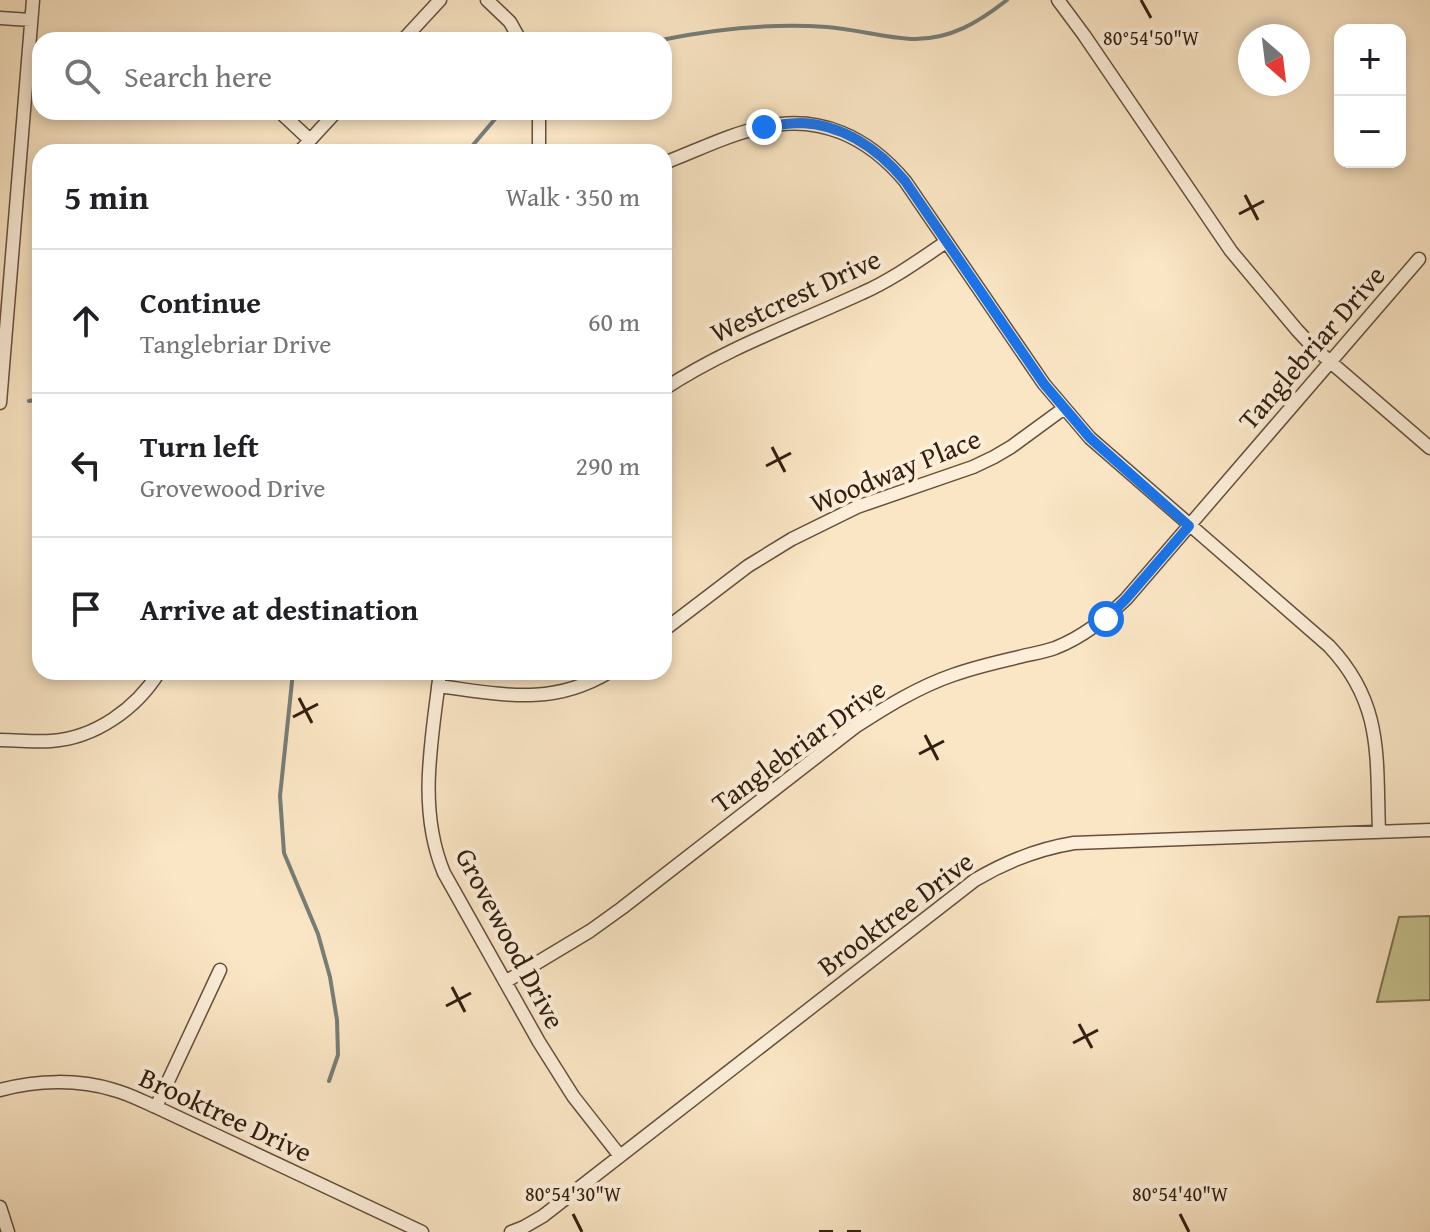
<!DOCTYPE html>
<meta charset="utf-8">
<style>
:root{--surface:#fff;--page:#f2f2f2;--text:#202124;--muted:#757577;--line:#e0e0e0}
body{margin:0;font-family:"Gentium Book Plus",serif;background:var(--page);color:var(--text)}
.controls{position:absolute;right:24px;top:24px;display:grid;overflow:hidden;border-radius:16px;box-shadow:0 4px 12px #0003}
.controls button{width:72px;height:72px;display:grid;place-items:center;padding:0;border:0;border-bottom:2px solid var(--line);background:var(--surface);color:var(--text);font:40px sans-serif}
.compass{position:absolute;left:1238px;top:24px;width:72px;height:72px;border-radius:50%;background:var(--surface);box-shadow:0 4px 12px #0003;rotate:152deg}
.stop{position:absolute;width:24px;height:24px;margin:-18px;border:6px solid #1a73e8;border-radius:50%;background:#fff}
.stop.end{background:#1a73e8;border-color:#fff;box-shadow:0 2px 8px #0008}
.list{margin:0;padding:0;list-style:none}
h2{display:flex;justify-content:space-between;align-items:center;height:104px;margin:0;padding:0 32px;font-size:34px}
h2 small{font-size:26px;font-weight:400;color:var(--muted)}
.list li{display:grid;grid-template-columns:52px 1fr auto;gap:24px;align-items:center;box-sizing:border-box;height:144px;padding:0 32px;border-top:2px solid var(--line)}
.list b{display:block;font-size:30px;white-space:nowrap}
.list p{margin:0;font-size:26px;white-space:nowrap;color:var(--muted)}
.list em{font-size:26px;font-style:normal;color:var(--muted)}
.icon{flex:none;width:44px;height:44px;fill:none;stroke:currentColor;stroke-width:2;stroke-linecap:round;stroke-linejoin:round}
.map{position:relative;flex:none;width:1430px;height:1232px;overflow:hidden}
.search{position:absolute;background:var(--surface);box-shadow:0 4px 12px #0003;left:32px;top:32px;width:640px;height:88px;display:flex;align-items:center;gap:20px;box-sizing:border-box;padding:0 28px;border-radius:24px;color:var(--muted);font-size:30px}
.panel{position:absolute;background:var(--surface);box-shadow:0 4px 12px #0003;left:32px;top:144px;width:640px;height:536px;border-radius:24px}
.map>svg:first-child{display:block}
.green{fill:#c5c28f;stroke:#7c7050;stroke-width:2}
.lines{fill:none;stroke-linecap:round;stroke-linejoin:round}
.stream{stroke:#757e78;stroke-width:4}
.street-casing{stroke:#64503d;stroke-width:15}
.street{stroke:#fceed9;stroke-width:12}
.rail{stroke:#321f10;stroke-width:4;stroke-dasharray:14 14;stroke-linecap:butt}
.route{stroke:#1a73e8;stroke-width:10}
.ticks{fill:none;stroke:#321f10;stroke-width:3}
.labels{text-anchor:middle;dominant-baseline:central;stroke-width:8;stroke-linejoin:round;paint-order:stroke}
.street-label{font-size:28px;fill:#321f10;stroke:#fceed9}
.ticks-label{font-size:20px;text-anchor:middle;fill:#321f10;stroke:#fceed9;stroke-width:8;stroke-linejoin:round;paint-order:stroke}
</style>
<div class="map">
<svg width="1430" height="1232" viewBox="0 0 1430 1232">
<rect width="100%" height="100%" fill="#fae5c4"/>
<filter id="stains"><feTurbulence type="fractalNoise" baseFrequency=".0025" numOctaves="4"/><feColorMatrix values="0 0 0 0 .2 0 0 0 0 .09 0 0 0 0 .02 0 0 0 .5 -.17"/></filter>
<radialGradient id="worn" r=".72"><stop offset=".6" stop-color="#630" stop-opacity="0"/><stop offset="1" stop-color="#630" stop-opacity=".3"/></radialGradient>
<path class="green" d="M1430,916V1000L1377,1002L1399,917Z"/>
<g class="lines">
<path class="stream" d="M661,40C715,29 771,23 827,27C855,29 884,38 912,39C950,40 979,22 1007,0
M467,152L501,112
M29,401L40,399
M293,672L280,796L284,853L318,934L330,977L337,1020L338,1055L329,1081"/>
<defs>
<path id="street" d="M487,0L510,22L520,40
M1058,0L1084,35L1231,251L1297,330L1312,346L1430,448
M0,18L31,20
M403,40L440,0
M280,112L310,140
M539,112V152
M299,152L336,112
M664,163C696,151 729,134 763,127C820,114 868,137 905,181L1044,384L1090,438L1329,646C1384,704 1376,758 1379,831
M664,389C726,348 795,324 862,293C892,280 919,260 946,242
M0,403L33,0
M664,630L748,566L792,539L857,507L973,467L994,457L1011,447L1063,409
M440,672C432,740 417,808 444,873L539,1042L573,1096L620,1156
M438,686C501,694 551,707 609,672
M0,740C17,740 34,742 51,741C95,738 136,709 159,672
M505,982L590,931L622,908L855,727C886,707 918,687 953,675C975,667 997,662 1019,657C1031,654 1044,652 1055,648C1083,637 1105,619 1126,599L1419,259
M0,1090C37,1080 78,1079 114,1090C129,1094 142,1101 156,1107L422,1232
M156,1107L220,970
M0,1207L8,1232
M511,1232L524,1227L543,1216L975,880C1007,861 1037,849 1074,843L1430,830"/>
</defs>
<use href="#street" class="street-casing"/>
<use href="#street" class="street"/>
<path class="rail" d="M819,1232H863"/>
</g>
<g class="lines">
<path class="route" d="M764,127C776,125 789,123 802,123C844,125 879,150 905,181L1044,384L1090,438L1189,526L1126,599L1106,619"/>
</g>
<path class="ticks" d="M1141,0L1151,18M1245,195L1258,220M1239,214L1264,201M772,447L785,472M766,466L791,453M299,698L312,723M293,717L318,704M925,735L938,760M919,754L944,741M452,987L465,1012M446,1006L471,993M1079,1024L1092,1048M1073,1043L1098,1030M573,1214L582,1232M1180,1214L1189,1232"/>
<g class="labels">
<g class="street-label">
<text transform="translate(795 295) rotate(-25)">Westcrest Drive</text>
<text transform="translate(1311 347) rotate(-49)">Tanglebriar Drive</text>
<text transform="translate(895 470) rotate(-22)">Woodway Place</text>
<text transform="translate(798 745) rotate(-36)">Tanglebriar Drive</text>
<text transform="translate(895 913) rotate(-37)">Brooktree Drive</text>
<text transform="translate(511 938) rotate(62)">Grovewood Drive</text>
<text transform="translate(226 1114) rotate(25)">Brooktree Drive</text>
</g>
</g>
<g class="ticks-label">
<text x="1151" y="45">80°54'50"W</text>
<text x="573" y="1201">80°54'30"W</text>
<text x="1180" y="1201">80°54'40"W</text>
</g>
<rect width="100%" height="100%" filter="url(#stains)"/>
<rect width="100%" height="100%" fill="url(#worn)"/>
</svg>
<div class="controls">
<button>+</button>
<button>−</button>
</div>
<svg class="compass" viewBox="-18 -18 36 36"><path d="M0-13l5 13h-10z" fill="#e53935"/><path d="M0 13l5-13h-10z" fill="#757577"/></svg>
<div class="stop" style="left:1106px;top:619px"></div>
<div class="stop end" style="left:764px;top:127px"></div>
<div class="search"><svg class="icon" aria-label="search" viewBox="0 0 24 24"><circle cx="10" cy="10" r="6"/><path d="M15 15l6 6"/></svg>Search here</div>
<section class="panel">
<h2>5 min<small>Walk · 350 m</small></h2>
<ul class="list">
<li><svg class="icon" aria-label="ahead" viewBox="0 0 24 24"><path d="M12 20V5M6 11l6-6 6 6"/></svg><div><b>Continue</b><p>Tanglebriar Drive</p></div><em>60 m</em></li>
<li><svg class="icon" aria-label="left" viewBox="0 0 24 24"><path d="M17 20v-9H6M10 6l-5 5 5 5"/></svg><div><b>Turn left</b><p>Grovewood Drive</p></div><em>290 m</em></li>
<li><svg class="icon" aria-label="arrive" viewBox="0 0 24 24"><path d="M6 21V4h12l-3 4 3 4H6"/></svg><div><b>Arrive at destination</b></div></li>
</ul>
</section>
</div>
